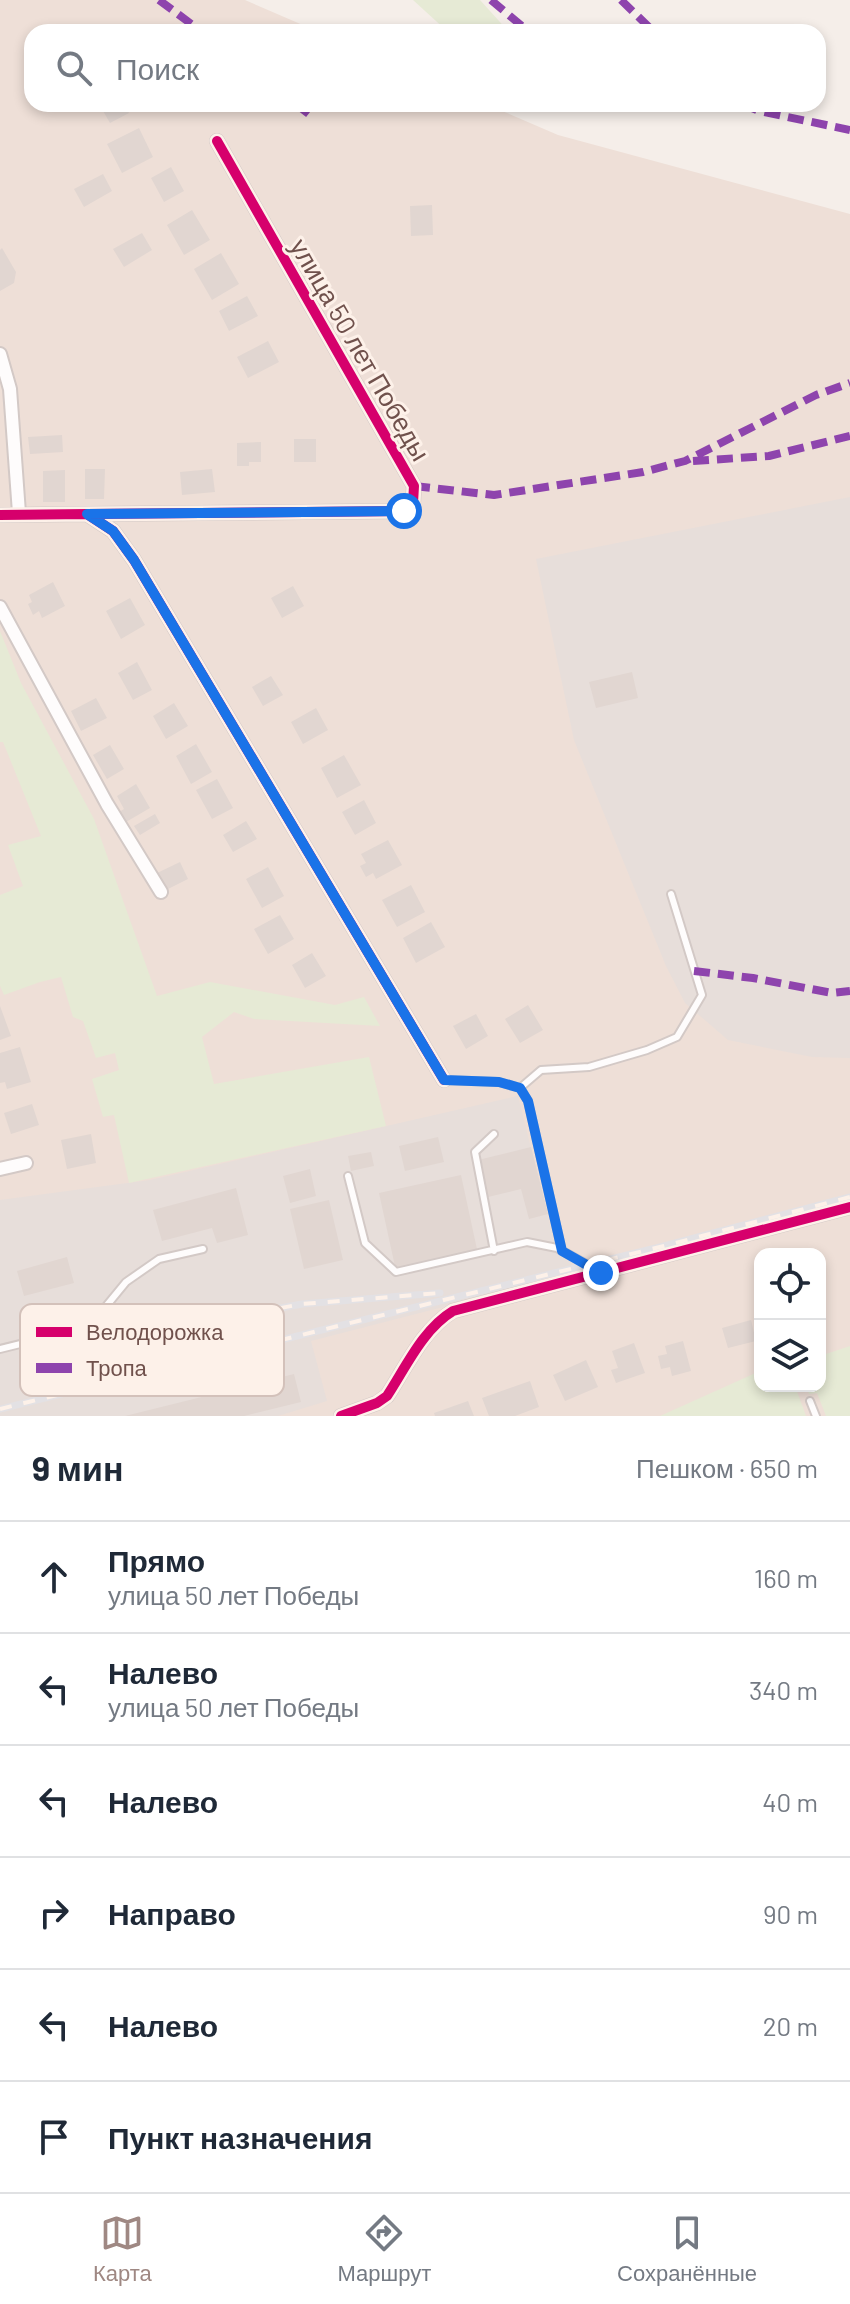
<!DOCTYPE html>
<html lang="ru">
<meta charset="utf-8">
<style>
:root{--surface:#fff;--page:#f6f6f7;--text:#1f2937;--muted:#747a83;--line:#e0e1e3;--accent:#9f8883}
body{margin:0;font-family:Barlow,sans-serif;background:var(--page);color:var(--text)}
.controls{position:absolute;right:24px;bottom:24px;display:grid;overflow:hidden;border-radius:16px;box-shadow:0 4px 12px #0003}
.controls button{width:72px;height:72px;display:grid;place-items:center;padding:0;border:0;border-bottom:2px solid var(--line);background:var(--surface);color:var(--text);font:40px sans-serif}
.stop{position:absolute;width:24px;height:24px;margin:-18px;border:6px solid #1a73e8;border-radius:50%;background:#fff}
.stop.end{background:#1a73e8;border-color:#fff;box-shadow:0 2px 8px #0008}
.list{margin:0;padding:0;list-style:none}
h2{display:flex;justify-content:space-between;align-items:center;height:104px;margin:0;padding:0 32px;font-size:34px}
h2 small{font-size:26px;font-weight:400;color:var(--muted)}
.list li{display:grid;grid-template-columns:52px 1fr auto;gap:24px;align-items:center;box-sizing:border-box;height:112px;padding:0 32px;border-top:2px solid var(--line)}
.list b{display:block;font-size:30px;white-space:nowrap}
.list p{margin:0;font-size:26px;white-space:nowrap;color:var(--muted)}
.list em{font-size:26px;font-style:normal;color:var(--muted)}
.icon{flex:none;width:44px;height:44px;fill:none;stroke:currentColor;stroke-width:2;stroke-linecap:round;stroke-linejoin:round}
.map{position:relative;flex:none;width:850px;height:1416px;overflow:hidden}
.search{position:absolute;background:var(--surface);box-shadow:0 4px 12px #0003;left:24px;right:24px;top:24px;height:88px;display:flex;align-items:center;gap:20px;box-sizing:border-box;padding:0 28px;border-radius:24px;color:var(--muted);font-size:30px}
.sheet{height:776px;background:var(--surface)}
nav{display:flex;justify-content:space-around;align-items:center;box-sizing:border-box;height:112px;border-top:2px solid var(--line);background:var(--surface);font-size:22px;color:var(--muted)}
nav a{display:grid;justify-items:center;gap:4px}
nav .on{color:var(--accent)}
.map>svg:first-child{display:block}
.residential{fill:#eedfd7;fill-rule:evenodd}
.industrial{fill:#e7deda}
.green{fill:#e6ead5}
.building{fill:#e1d6d1}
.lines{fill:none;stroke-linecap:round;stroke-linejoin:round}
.lane-casing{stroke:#d3c9c6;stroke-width:10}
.street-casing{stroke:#d3c9c6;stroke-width:16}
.lane{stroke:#fefcfc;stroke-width:6}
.street{stroke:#fefcfc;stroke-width:12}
.rail-casing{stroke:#e3e1e4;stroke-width:7}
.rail{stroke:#fdf1e9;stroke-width:4;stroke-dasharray:12;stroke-linecap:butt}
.quiet{stroke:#8e44ad;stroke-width:8;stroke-dasharray:16 8;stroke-linecap:butt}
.cycleway-casing{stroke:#fdf1e9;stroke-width:15}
.cycleway{stroke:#d6006c;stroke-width:10}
.route{stroke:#1a73e8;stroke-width:10}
.labels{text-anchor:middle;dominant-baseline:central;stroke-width:6;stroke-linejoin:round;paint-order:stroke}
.street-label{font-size:26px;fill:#70514c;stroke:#fdf1e9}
.key{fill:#fdf1e9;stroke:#d3c1ba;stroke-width:2}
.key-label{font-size:22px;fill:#70514c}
</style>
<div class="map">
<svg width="850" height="1416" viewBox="0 0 850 1416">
<rect width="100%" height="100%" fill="#f5eee9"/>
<path class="residential" d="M0,0H245L319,32H32V104H486L558,135L850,214V1416H0ZM760,1254H820V1386H760Z"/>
<path class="industrial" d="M850,497V1058L812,1057L728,1040L685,1003L666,966L574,740L536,559Z
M518,1096L557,1253L581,1264L583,1271L311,1341L327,1401L278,1416H0V1200L150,1180Z"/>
<path class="green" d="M413,0H480L509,32H448Z
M0,631L21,683L94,819L157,996L210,982L335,1005L364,997L380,1026L254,1019L234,1012L202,1037L214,1084L369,1057L386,1126L129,1183L114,1115L103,1117L92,1079L119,1070L115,1053L96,1058L83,1021L73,1017L61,977L40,982L4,995L0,986V895L23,886L8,845L41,836L3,742H0Z
M850,1346V1416H826L817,1393L809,1394L806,1386H820V1356Z
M760,1371V1386H795L806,1416H660Z"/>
<path class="building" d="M99,104H123L129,113L110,123Z
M139,128L153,157L122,173L107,144Z
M171,167L184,191L164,202L151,178Z
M103,174L112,191L84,207L74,189Z
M432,205L433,235L411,236L410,206Z
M192,210L210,240L184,255L167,225Z
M142,233L152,250L124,267L113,249Z
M2,248L16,272L14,283L0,291V250Z
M221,253L239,284L212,300L194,269Z
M247,296L258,316L229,331L219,311Z
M268,341L279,362L248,378L237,357Z
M62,435L63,452L30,454L28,437Z
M294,439H316V462H294Z
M261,442V462H249V466H237V443Z
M85,469H105L104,499H85Z
M212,469L215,492L182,495L180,472Z
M65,470V502H43V471Z
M53,582L65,606L42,618L39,611L33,615L28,604L32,602L29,595Z
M293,586L304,606L282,618L271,598Z
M130,598L145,625L121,639L106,611Z
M137,662L152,690L133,700L118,673Z
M632,672L638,698L596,708L589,682Z
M271,676L283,695L263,706L252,687Z
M96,698L107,718L81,731L71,711Z
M174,703L188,726L166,739L153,716Z
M316,708L328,730L303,744L291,722Z
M196,744L212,772L191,784L176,756Z
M110,745L124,769L107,779L93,755Z
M344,755L361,785L337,798L321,768Z
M217,779L233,808L212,819L196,790Z
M136,784L150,808L126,822L119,812L124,809L117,796Z
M364,800L376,823L355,835L342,812Z
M155,814L160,823L140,835L134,826Z
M246,821L257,839L233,852L223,835Z
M388,840L402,865L376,879L373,873L366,877L360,866L366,863L361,854Z
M180,862L188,879L168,889L165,884L161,886L155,874Z
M268,867L284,896L262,908L246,879Z
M411,885L425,912L397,927L382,900Z
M280,915L294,939L268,954L254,929Z
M431,922L445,947L416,963L403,938Z
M312,953L326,976L305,988L292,965Z
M528,1005L543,1030L520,1043L505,1019Z
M0,1006L11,1036L0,1040Z
M476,1014L488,1036L466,1049L453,1026Z
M20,1047L31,1082L7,1089L5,1082L0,1083V1053Z
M32,1104L39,1125L11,1134L4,1113Z
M91,1134L96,1163L67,1169L61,1140Z
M438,1137L444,1162L405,1171L399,1146Z
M531,1147L548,1214L529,1219L521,1189L488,1197L478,1160Z
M371,1152L374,1166L351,1171L348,1156Z
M310,1169L316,1196L290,1203L283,1176Z
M461,1175L478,1254L396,1271L379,1193Z
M236,1188L248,1235L217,1243L212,1228L162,1241L153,1210Z
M329,1200L343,1260L304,1269L290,1209Z
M67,1257L74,1283L24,1296L17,1271Z
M751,1320L756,1341L728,1348L722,1328Z
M683,1341L691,1371L672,1376L670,1367L661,1369L658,1356L667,1354L665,1346Z
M634,1343L645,1373L616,1383L611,1370L618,1368L612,1351Z
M586,1360L598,1387L565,1401L553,1375Z
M294,1374L301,1402L244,1416H125Z
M530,1381L539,1407L515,1416H489L482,1398Z
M468,1401L474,1416H435L434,1413Z"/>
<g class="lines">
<defs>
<path id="lane" d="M445,1080L499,1082L520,1088L528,1101L562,1251
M520,1088L541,1070L589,1067L647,1050L677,1037L702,995L671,894
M348,1176L365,1243L396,1272L527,1242L557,1248L599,1271
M494,1251L475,1152L494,1134
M89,1327L126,1282L159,1259L203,1249
M0,1349L109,1322
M810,1401L816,1416"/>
<path id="street" d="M0,354L10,389L19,513
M87,514L404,511L413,503L414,486L217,141
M0,515L87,514L113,531L134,560L444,1080
M0,607L107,804L161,892
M0,1169L26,1163
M341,1416L377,1403L387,1396C406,1367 423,1329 453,1311L850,1207"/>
</defs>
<use href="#lane" class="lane-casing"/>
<use href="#street" class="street-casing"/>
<use href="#lane" class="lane"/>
<use href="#street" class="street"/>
<defs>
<path id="rail" d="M115,1339L302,1304L440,1293
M0,1409L664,1246L850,1197"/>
</defs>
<use href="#rail" class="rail-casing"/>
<use href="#rail" class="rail"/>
<path class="quiet" d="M159,0L202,32
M491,0L529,32
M621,0L654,32
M296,104L310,115
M742,104L759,111L850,130
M693,461L769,456L850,436
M414,486L494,495L643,472L685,461L816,395L850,383
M694,971L753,978L832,993L850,991"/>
<defs>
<path id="cycleway" d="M87,514L404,511L413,503L414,486L217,141
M0,515L87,514L113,531L134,560L444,1080
M341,1416L377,1403L387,1396C406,1367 423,1329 453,1311L850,1207"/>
</defs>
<use href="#cycleway" class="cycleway-casing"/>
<use href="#cycleway" class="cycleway"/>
</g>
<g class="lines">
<path class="route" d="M404,511L87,514L113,531L134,560L444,1080L499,1082L520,1088L528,1101L562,1251L601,1273"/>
</g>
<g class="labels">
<g class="street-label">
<text transform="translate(361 349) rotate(60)">улица 50 лет Победы</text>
</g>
</g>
<rect x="20" y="1304" width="264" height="92" rx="12" class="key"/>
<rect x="36" y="1327" width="36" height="10" fill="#d6006c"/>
<rect x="36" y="1363" width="36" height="10" fill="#8e44ad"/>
<g class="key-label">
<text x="86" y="1340">Велодорожка</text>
<text x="86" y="1376">Тропа</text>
</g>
</svg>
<div class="controls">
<button><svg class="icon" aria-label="locate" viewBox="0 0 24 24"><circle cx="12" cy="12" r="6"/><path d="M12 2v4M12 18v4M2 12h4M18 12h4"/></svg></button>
<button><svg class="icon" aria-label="layers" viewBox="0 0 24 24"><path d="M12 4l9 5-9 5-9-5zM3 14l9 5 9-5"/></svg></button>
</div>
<div class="stop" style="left:404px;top:511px"></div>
<div class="stop end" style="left:601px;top:1273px"></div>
<div class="search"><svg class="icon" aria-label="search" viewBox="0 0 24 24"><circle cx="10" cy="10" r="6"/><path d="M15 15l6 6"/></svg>Поиск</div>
</div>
<section class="sheet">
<h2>9 мин<small>Пешком · 650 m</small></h2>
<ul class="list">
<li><svg class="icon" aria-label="ahead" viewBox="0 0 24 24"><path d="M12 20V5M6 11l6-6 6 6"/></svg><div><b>Прямо</b><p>улица 50 лет Победы</p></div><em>160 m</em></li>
<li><svg class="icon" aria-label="left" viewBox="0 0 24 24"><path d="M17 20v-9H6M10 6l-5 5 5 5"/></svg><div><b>Налево</b><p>улица 50 лет Победы</p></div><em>340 m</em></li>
<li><svg class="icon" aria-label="left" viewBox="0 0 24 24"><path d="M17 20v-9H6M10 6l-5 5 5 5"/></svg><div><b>Налево</b></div><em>40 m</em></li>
<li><svg class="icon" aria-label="right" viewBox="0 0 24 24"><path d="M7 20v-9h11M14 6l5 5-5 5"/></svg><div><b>Направо</b></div><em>90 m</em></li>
<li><svg class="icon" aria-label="left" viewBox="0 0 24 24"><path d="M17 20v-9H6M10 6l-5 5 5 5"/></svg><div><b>Налево</b></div><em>20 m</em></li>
<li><svg class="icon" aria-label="arrive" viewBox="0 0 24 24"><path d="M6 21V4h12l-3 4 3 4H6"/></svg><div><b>Пункт назначения</b></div></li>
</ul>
</section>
<nav>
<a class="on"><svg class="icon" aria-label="map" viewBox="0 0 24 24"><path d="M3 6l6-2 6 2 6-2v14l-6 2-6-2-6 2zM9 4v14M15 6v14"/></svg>Карта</a>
<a><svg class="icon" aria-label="directions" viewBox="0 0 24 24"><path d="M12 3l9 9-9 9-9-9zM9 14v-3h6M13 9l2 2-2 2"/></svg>Маршрут</a>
<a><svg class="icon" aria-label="saved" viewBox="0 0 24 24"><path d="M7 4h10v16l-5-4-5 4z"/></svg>Сохранённые</a>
</nav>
